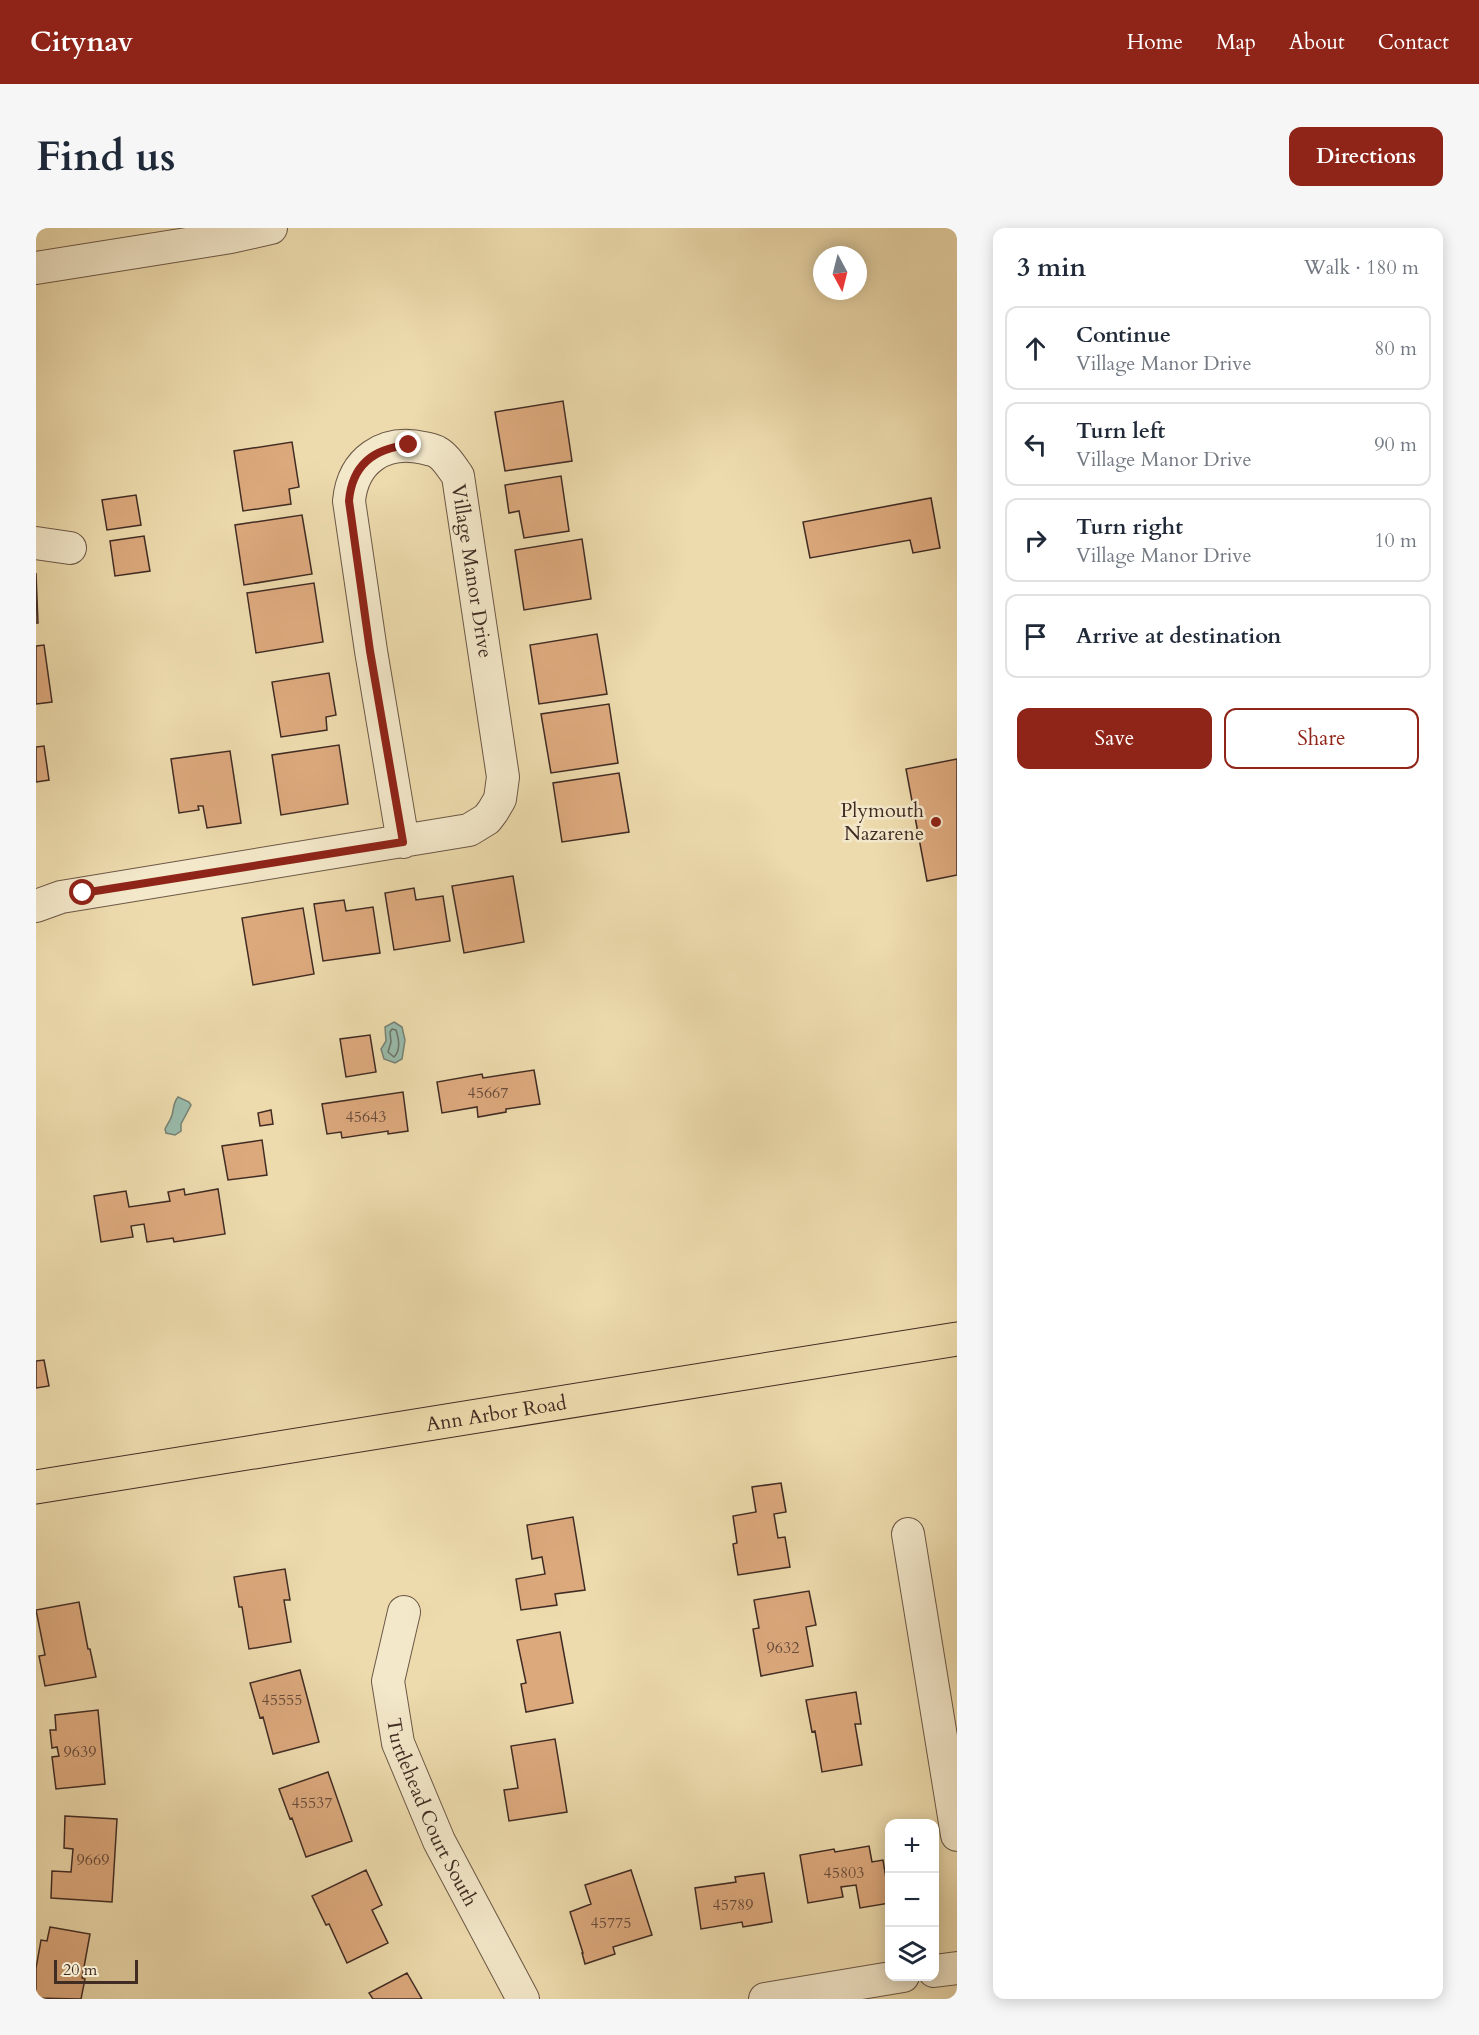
<!DOCTYPE html>
<meta charset="utf-8">
<style>
:root{--surface:#fff;--page:#f6f6f7;--text:#1f2937;--muted:#747a83;--line:#e0e1e3;--accent:#8f2418}
body{margin:0;font-family:Cardo,serif;background:var(--page);color:var(--text)}
.controls{position:absolute;right:18px;bottom:18px;display:grid;overflow:hidden;border-radius:12px;box-shadow:0 3px 15px #0003}
.controls button{width:54px;height:54px;display:grid;place-items:center;padding:0;border:0;border-bottom:2px solid var(--line);background:var(--surface);color:var(--text);font:30px sans-serif}
.compass{position:absolute;left:777px;top:18px;width:54px;height:54px;border-radius:50%;background:var(--surface);box-shadow:0 3px 15px #0003;rotate:173deg}
.scale{position:absolute;left:18px;bottom:15px;width:84px;box-sizing:border-box;padding-left:6px;border:3px solid #412c24;border-top:0;font-size:16px;line-height:21px;white-space:nowrap;color:#412c24;-webkit-text-stroke:4px #f3e8ca;paint-order:stroke}
.stop{position:absolute;width:18px;height:18px;margin:-14px;border:4px solid #8f2418;border-radius:50%;background:#fff}
.stop.end{background:#8f2418;border-color:#fff;box-shadow:0 2px 6px #0008}
.list{margin:0;padding:0;list-style:none}
h2{display:flex;justify-content:space-between;align-items:center;height:78px;margin:0;padding:0 24px;font-size:26px}
h2 small{font-size:20px;font-weight:400;color:var(--muted)}
.list li{display:grid;grid-template-columns:39px 1fr auto;gap:18px;align-items:center;box-sizing:border-box;height:84px;margin:0 12px 12px;padding:0 12px;border:2px solid var(--line);border-radius:12px}
.list b{display:block;font-size:22px;white-space:nowrap}
.list p{margin:0;font-size:20px;white-space:nowrap;color:var(--muted)}
.list em{font-size:20px;font-style:normal;color:var(--muted)}
.actions{display:flex;gap:12px;padding:18px 24px}
.actions a{flex:1;padding:14px 0;border:2px solid var(--accent);border-radius:12px;text-align:center;font-size:21px;color:var(--accent)}
.actions .main{background:var(--accent);color:#fff}
.icon{flex:none;width:33px;height:33px;fill:none;stroke:currentColor;stroke-width:2;stroke-linecap:round;stroke-linejoin:round}
.map{position:relative;flex:none;width:921px;height:1771px;overflow:hidden;border-radius:12px}
header{display:flex;align-items:center;gap:36px;box-sizing:border-box;height:84px;padding:0 30px;background:var(--accent);color:#fff}
header strong{font-size:28px}
nav{display:flex;gap:33px;margin-inline-start:auto;font-size:21px}
.intro{display:flex;align-items:center;justify-content:space-between;box-sizing:border-box;height:144px;padding:0 36px}
h1{margin:0;font-size:42px}
.button{padding:15px 27px;border-radius:12px;background:var(--accent);color:#fff;font-size:21px;font-weight:700}
main{display:flex;gap:36px;padding:0 36px}
aside{flex:1;background:var(--surface);border-radius:12px;box-shadow:0 3px 15px #0003}
.map>svg:first-child{display:block}
.water{fill:#99bbab;stroke:#768275;stroke-width:1.5}
.lines{fill:none;stroke-linecap:round;stroke-linejoin:round}
.shore{stroke:#6d7468;stroke-width:1.5}
.building{fill:#dca97d;stroke:#412c24;stroke-width:1.5}
.minor-casing{stroke:#6c5846;stroke-width:34}
.major-casing{stroke:#412c24;stroke-width:35}
.minor{stroke:#f3e8ca;stroke-width:32}
.major{stroke:#eddbad;stroke-width:33}
.route{stroke:#8f2418;stroke-width:8}
.poi-dot{fill:#8f2418;stroke:#f3e8ca;stroke-width:2}
.labels{text-anchor:middle;dominant-baseline:central;stroke-width:5;stroke-linejoin:round;paint-order:stroke}
.number-label{font-size:16px;fill:#684b3a}
.street-label{font-size:20px;fill:#412c24;stroke:#f3e8ca}
.poi-label{font-size:20px;fill:#412c24;stroke:#f3e8ca;text-anchor:end}
</style>
<header>
<strong>Citynav</strong>
<nav><a>Home</a><a>Map</a><a>About</a><a>Contact</a></nav>
</header>
<div class="intro"><h1>Find us</h1><a class="button">Directions</a></div>
<main>
<div class="map">
<svg width="921" height="1771" viewBox="0 0 921 1771">
<rect width="100%" height="100%" fill="#eddbad"/>
<filter id="stains"><feTurbulence type="fractalNoise" baseFrequency=".00333" numOctaves="4"/><feColorMatrix values="0 0 0 0 .2 0 0 0 0 .09 0 0 0 0 .02 0 0 0 .5 -.17"/></filter>
<radialGradient id="worn" r=".72"><stop offset=".6" stop-color="#630" stop-opacity="0"/><stop offset="1" stop-color="#630" stop-opacity=".3"/></radialGradient>
<path class="water" d="M358,794L366,799L369,812L366,831L359,835L348,831L345,821L350,813L349,799Z
M142,869L153,874L155,877L145,896V903L139,907L130,905L129,901C131,897 135,891 136,887C138,880 137,875 142,869Z"/>
<g class="lines">
<path class="shore" d="M356,801L360,802C363,811 365,822 358,829L352,824L355,814L354,804Z"/>
</g>
<path class="building" d="M527,173L536,233L469,243L459,184Z
M256,214L263,259L253,261L255,276L207,283L198,223Z
M525,248L533,303L488,310L483,283L473,285L469,257Z
M100,267L105,297L71,302L66,272Z
M895,270L904,320L877,325L874,312L774,330L767,294Z
M266,287L276,346L208,357L199,297Z
M108,308L114,343L79,348L74,313Z
M546,311L555,371L488,382L479,322Z
M0,345L2,395H0Z
M278,355L287,414L220,425L211,365Z
M561,406L571,466L503,476L494,417Z
M8,417L16,474L0,476V418Z
M293,445L300,487L290,489L291,502L245,509L236,454Z
M573,476L582,535L515,545L505,486Z
M303,517L312,576L245,587L236,527Z
M8,518L13,552L0,554V519Z
M194,523L205,595L171,600L167,578H162L163,582L143,585L135,531Z
M921,531V647L891,653L870,541Z
M583,545L593,604L526,614L517,555Z
M477,648L488,714L428,725L416,658Z
M378,660L380,672L407,668L414,713L358,722L349,665Z
M308,672L310,683L337,679L344,725L287,733L278,676Z
M267,680L278,746L217,757L206,690Z
M334,807L340,844L310,849L304,811Z
M498,842L504,876L470,881V884L442,889L441,879L406,885L401,854L446,846L447,850Z
M367,864L372,903L352,906V903L306,910L305,904L291,906L286,876Z
M235,882L237,896L224,898L222,885Z
M226,912L231,947L192,952L186,918Z
M148,961L149,967L182,961L189,1006L138,1014L137,1010L111,1014L108,996L95,998L97,1009L65,1014L58,968L90,963L93,979L134,973L132,964Z
M8,1132L13,1158L0,1160V1133Z
M745,1255L750,1284L738,1286L742,1310L749,1309L754,1339L702,1347L697,1316L701,1315L697,1288L720,1284L716,1259Z
M537,1289L549,1362L519,1366L521,1377L485,1382L480,1351L509,1346L506,1329L496,1331L491,1297Z
M249,1341L254,1372H248L255,1414L213,1421L206,1379H203L198,1349Z
M773,1363L780,1397L770,1399L777,1438L725,1448L717,1401L723,1400L718,1372Z
M43,1374L52,1421H54L60,1449L9,1458L3,1428L9,1427L0,1382Z
M524,1404L537,1475L490,1484L485,1456L490,1455L481,1412Z
M264,1442L283,1514L237,1526L227,1489L224,1490L214,1455Z
M820,1464L825,1496H819L826,1537L786,1544L779,1503L776,1504L770,1472Z
M62,1482L69,1556L20,1561L16,1529L23,1528L21,1519L16,1520L14,1502H20L19,1487Z
M519,1511L531,1584L473,1593L468,1562L482,1560L475,1518Z
M292,1544L316,1613L270,1629L256,1590L254,1591L243,1561Z
M29,1588L81,1591L76,1674L15,1670L16,1643L35,1644L37,1621L28,1620Z
M833,1618L836,1634L847,1632L854,1675L824,1680L820,1657L805,1659L807,1669L772,1675L764,1627L798,1621L799,1624Z
M330,1642L346,1677L336,1682L352,1715L311,1735L293,1696L290,1697L276,1668Z
M595,1642L616,1707L577,1719L579,1726L549,1736L546,1725H547L534,1684L555,1676L549,1657Z
M728,1645L736,1694L707,1699L706,1694L665,1701L659,1660L700,1654L699,1649Z
M14,1699L54,1706L46,1750L49,1751L45,1771L0,1770V1740L5,1712L11,1713Z
M371,1745L386,1771H337L333,1765Z"/>
<g class="lines">
<defs>
<g id="minor">
<path d="M0,40L195,9L235,0"/>
<path d="M0,315L34,320"/>
<path d="M0,678L25,669L433,602L451,591L457,583L464,571L467,549L422,248C417,241 409,228 401,224C398,222 392,221 388,220C348,211 317,232 313,273L335,423L367,614"/>
<path d="M872,1306L921,1607"/>
<path id="s1" d="M368,1384L352,1453L362,1515L403,1613L487,1771"/>
<path d="M898,1743L921,1740"/>
<path d="M729,1771L867,1748"/>
</g>
<g id="major">
<path id="s2" d="M0,1259L921,1111"/>
</g>
</defs>
<use href="#minor" class="minor-casing"/>
<use href="#major" class="major-casing"/>
<use href="#minor" class="minor"/>
<use href="#major" class="major"/>
</g>
<g class="lines">
<path class="route" d="M47,665L367,614L334,423L313,273C316,237 338,220 373,217"/>
</g>
<circle class="poi-dot" cx="900" cy="594" r="6"/>
<g class="labels">
<g class="number-label">
<text x="452" y="865">45667</text>
<text x="330" y="889">45643</text>
<text x="747" y="1420">9632</text>
<text x="246" y="1472">45555</text>
<text x="44" y="1524">9639</text>
<text x="276" y="1575">45537</text>
<text x="57" y="1632">9669</text>
<text x="808" y="1645">45803</text>
<text x="697" y="1677">45789</text>
<text x="575" y="1695">45775</text>
</g>
<g class="street-label">
<text transform="translate(436 343) rotate(81)">Village Manor Drive</text>
<text stroke="none"><textPath href="#s2" startOffset="466">Ann Arbor Road</textPath></text>
<text stroke="none"><textPath href="#s1" startOffset="210">Turtlehead Court South</textPath></text>
</g>
<g class="poi-label">
<text x="888" y="582">Plymouth<tspan x="888" dy="23">Nazarene</tspan></text>
</g>
</g>
<rect width="100%" height="100%" filter="url(#stains)"/>
<rect width="100%" height="100%" fill="url(#worn)"/>
</svg>
<div class="controls">
<button>+</button>
<button>−</button>
<button><svg class="icon" aria-label="layers" viewBox="0 0 24 24"><path d="M12 4l9 5-9 5-9-5zM3 14l9 5 9-5"/></svg></button>
</div>
<svg class="compass" viewBox="-18 -18 36 36"><path d="M0-13l5 13h-10z" fill="#e53935"/><path d="M0 13l5-13h-10z" fill="#747a83"/></svg>
<div class="scale">20 m</div>
<div class="stop" style="left:47px;top:665px"></div>
<div class="stop end" style="left:373px;top:217px"></div>
</div>
<aside>
<h2>3 min<small>Walk · 180 m</small></h2>
<ul class="list">
<li><svg class="icon" aria-label="ahead" viewBox="0 0 24 24"><path d="M12 20V5M6 11l6-6 6 6"/></svg><div><b>Continue</b><p>Village Manor Drive</p></div><em>80 m</em></li>
<li><svg class="icon" aria-label="left" viewBox="0 0 24 24"><path d="M17 20v-9H6M10 6l-5 5 5 5"/></svg><div><b>Turn left</b><p>Village Manor Drive</p></div><em>90 m</em></li>
<li><svg class="icon" aria-label="right" viewBox="0 0 24 24"><path d="M7 20v-9h11M14 6l5 5-5 5"/></svg><div><b>Turn right</b><p>Village Manor Drive</p></div><em>10 m</em></li>
<li><svg class="icon" aria-label="arrive" viewBox="0 0 24 24"><path d="M6 21V4h12l-3 4 3 4H6"/></svg><div><b>Arrive at destination</b></div></li>
</ul>
<div class="actions"><a class="main">Save</a><a>Share</a></div>
</aside>
</main>
